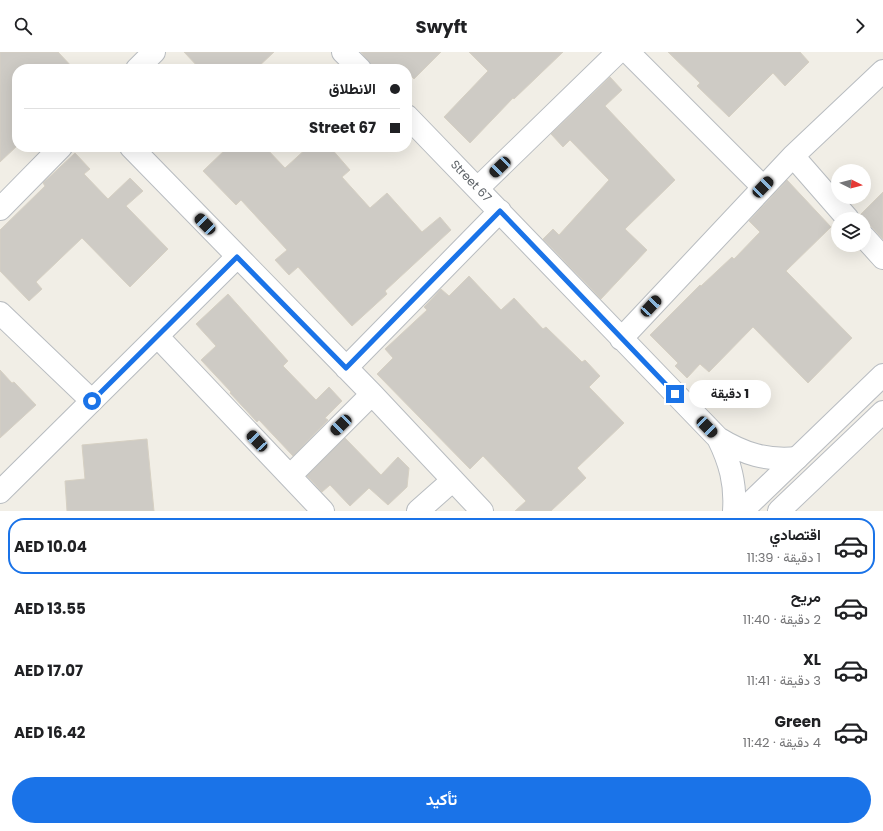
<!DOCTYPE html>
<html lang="ar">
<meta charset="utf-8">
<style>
body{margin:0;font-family:Poppins,Vazirmatn,sans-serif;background:#f6f6f6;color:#202124;direction:rtl;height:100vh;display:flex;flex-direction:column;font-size:15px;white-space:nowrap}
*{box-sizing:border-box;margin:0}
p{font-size:13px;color:#757577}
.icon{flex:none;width:22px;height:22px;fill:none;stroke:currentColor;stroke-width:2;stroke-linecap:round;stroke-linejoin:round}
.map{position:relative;height:459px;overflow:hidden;direction:ltr}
.side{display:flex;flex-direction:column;background:#fff;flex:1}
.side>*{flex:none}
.guide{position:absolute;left:12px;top:12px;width:400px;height:88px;border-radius:16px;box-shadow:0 4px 16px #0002;direction:rtl;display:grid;align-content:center;height:88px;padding:0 12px;background:#fff}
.needle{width:26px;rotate:96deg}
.controls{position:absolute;left:831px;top:112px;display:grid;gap:8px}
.controls a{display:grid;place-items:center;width:40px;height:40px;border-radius:50%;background:#fff;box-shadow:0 4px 16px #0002;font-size:20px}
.end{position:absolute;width:18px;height:18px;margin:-9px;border:5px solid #1a73e8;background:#fff;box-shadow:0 0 0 2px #fff}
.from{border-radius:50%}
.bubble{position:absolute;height:28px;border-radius:14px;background:#fff;box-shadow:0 4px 16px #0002;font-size:13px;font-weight:700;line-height:28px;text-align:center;direction:rtl}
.car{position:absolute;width:12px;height:24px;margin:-12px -6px;border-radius:5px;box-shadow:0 0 3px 1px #0007;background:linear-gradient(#222 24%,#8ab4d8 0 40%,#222 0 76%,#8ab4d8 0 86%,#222 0)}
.guide b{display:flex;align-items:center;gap:14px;height:38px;font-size:15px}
.guide b+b{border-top:1px solid #e0e0e0}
.guide i{width:10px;height:10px;background:#202124}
ul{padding:7px 0 0;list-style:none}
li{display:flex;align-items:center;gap:12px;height:56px;margin:0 8px 6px;padding:0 4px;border:2px solid transparent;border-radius:16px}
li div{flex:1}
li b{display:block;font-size:15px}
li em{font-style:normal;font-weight:700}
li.current{border-color:#1a73e8}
li>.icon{width:36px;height:36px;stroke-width:1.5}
.cta{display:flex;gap:8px;margin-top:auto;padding:8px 12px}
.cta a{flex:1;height:46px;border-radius:24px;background:#1a73e8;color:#fff;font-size:16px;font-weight:700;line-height:46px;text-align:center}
header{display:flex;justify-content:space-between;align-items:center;height:52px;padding:0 12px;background:#fff;font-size:18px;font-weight:700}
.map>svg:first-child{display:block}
.building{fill:#cecbc5;stroke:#d6d0c3}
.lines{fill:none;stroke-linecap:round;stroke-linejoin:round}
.street-casing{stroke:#b8bcc0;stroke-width:24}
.secondary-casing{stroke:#b9bdc2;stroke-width:24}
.street{stroke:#fff;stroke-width:22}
.secondary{stroke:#fff;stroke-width:22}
.route{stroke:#1a73e8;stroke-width:5}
.labels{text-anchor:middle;stroke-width:3;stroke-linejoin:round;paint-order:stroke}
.street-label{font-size:12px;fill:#5d6267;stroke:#fff}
</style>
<header><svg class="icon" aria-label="forward" viewBox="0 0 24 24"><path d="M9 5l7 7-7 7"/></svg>Swyft<svg class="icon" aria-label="search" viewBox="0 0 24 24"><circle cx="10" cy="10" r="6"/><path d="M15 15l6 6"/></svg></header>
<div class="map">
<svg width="883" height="459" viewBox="0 0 883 459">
<rect width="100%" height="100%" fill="#f1eee6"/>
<path class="building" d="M0,0H58L74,17H17V94L0,110Z
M184,0H274L256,17H200Z
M361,0H441L414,27L407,20V17H374Z
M469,0H563L514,47L513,46L470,91L444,65L488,19Z
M668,0H800L809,10L785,34L773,21L729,65L697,34L700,31Z
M610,25L622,38L605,54L675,128L625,177L647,198L601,247L543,187L553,177L559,183L609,128L570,88L563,95L551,82Z
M228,95H265L285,116L308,95H330L350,118L342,125L370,156L387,141L422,180L440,165L451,178L385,239L387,242L352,274L298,215L289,223L275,208L287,198L241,148L236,153L203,119Z
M75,101L90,117L84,122L108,147L130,126L143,139L126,154L168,197L130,235L82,186L36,230L42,237L29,249L0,219V178L45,134L43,131Z
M787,128L831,175L786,219L852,286L808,331L753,275L709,320L700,312L687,326L675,314L678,311L650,283L700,233L701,234L732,205L734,207L760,180L749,169Z
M883,140V187L860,163Z
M469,224L501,258L514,246L543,277L546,275L582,310L585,308L600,324L589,335L624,371L577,416L586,426L551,459H515L526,449L483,404L470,417L377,322L393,306L385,297L427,258L424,255L441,237L449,244Z
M228,242L288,309L283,314L316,348L329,335L342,349L325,366L328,368L293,404L259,368L257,370L230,341L231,340L201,308L216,294L196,272Z
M0,318L12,331L14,330L36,353L0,386Z
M345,386L381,423L398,405L409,416L407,435L388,453L369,436L350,454L330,433L322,440L307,424Z
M147,387L154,459H67L65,429L85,427L82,393Z"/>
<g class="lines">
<defs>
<path id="street" d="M343,0L360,17
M628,0L763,135
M137,17L154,0
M407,64L718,386C744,402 767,409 797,406
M131,95L372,342L482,459
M793,104L848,167
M478,136L618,0
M0,157L61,95
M864,185L883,206
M0,261L92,349
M158,285L323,459
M621,287L793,104L883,19
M346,316L500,159
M718,386C730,410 736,432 734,459
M290,424L372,342
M0,440L237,205
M418,459L453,428"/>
<path id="secondary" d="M742,459L883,323
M779,459L883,360"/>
</defs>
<use href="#street" class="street-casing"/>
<use href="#secondary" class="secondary-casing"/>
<use href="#street" class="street"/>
<use href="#secondary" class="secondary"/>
</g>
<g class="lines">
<path class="route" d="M92,349L237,205L346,316L500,159L675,342"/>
</g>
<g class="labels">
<g class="street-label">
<text transform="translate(471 129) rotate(46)" y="4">Street 67</text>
</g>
</g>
</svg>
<div class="controls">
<a><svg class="needle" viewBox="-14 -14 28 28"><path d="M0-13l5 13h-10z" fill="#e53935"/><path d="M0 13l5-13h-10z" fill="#757577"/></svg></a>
<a><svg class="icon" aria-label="layers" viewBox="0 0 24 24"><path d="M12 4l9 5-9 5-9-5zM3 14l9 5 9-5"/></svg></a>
</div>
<i class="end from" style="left:92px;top:349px"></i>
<i class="end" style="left:675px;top:342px"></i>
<div class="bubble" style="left:689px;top:328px;width:82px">1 دقيقة</div>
<i class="car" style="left:500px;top:115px;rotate:226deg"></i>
<i class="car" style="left:763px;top:135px;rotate:44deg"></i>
<i class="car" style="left:205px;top:172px;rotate:316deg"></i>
<i class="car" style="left:651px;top:254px;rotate:43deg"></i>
<i class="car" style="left:341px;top:373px;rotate:226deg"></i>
<i class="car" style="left:707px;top:375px;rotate:136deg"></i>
<i class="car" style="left:257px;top:389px;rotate:317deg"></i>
<div class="guide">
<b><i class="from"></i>الانطلاق</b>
<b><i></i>Street 67</b>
</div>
</div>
<section class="side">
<ul>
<li class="current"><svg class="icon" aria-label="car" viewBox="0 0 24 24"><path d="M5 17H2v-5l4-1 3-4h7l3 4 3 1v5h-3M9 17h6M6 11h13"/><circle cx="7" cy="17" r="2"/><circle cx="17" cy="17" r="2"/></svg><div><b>اقتصادي</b><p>1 دقيقة · 11:39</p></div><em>AED 10.04</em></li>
<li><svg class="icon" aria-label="car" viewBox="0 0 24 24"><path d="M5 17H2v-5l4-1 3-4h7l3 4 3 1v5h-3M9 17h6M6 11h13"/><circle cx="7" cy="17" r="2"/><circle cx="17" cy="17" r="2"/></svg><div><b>مريح</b><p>2 دقيقة · 11:40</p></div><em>AED 13.55</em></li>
<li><svg class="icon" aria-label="car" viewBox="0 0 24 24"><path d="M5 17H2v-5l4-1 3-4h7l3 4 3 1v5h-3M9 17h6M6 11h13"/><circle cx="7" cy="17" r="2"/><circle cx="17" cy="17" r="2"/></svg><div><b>XL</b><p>3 دقيقة · 11:41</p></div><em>AED 17.07</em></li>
<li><svg class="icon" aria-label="car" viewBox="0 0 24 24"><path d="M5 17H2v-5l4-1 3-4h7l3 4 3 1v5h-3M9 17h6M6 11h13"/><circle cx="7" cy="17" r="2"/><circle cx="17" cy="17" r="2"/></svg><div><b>Green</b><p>4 دقيقة · 11:42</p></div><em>AED 16.42</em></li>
</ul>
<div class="cta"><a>تأكيد</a></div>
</section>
